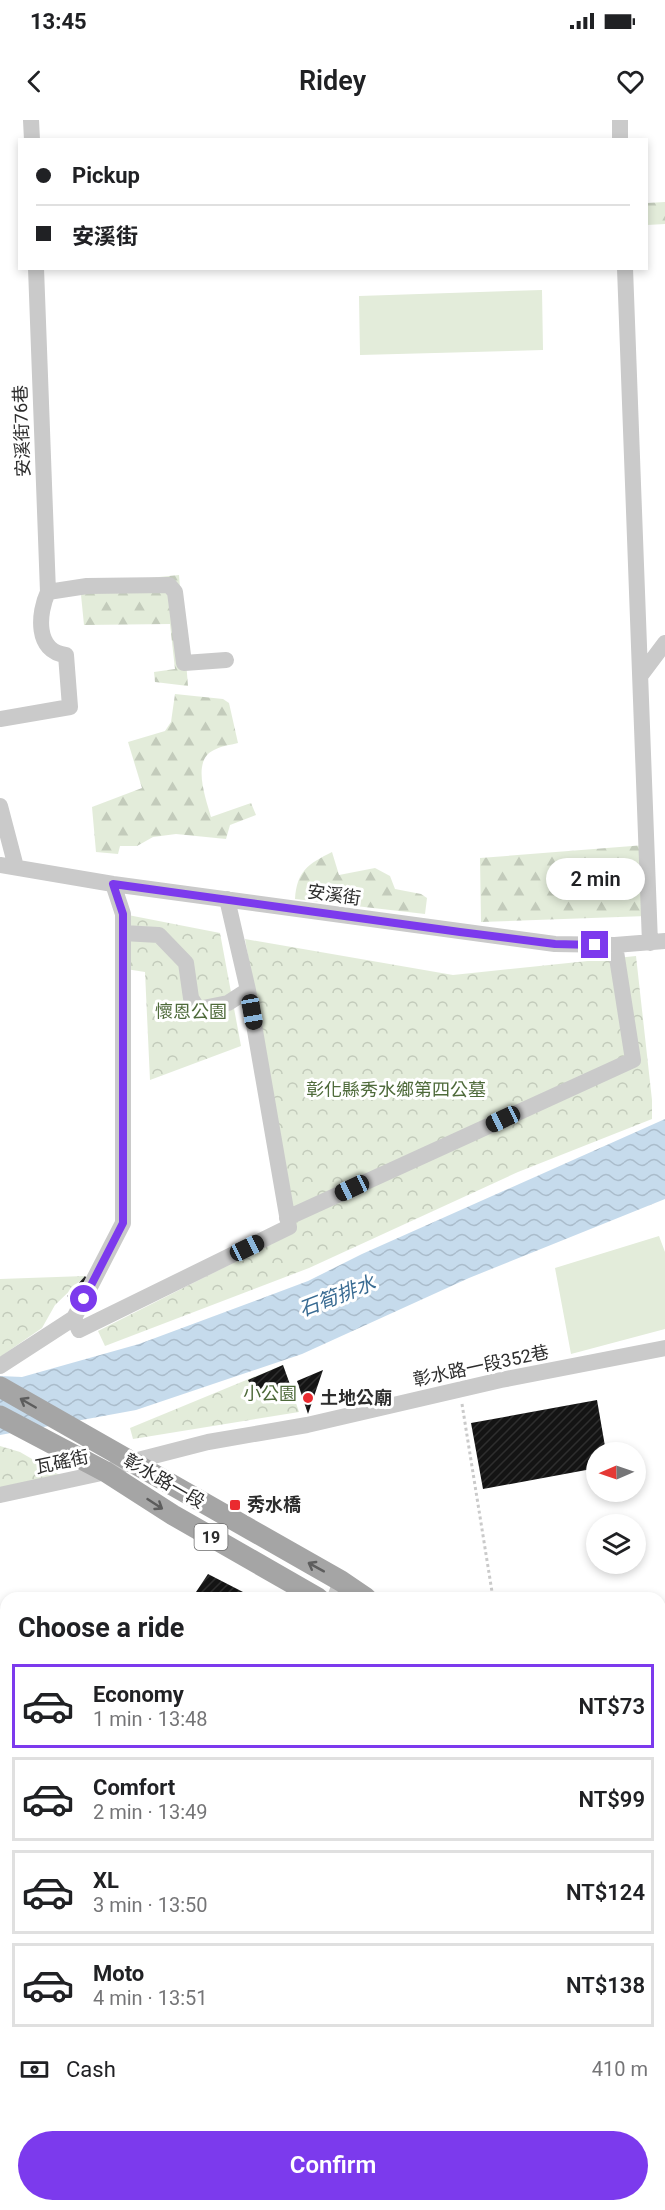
<!DOCTYPE html>
<meta charset="utf-8">
<style>
body{margin:0;font-family:Roboto,"Noto Sans TC",sans-serif;background:#f2f2f2;color:#202124;height:100vh;display:flex;flex-direction:column;font-size:22px;white-space:nowrap}
*{box-sizing:border-box;margin:0}
p{font-size:20px;color:#757577}
.icon{flex:none;width:33px;height:33px;fill:none;stroke:currentColor;stroke-width:2;stroke-linecap:round;stroke-linejoin:round}
.map{position:relative;flex:1;overflow:hidden}
.side{position:absolute;left:0px;top:1472px;width:666px;height:620px;display:flex;flex-direction:column;background:#fff;border-radius:18px 18px 0 0;box-shadow:0 3px 9px #0003}
.side>*{flex:none}
.banner{position:absolute;left:18px;top:18px;width:630px;height:132px;border-radius:0px;box-shadow:0 3px 9px #0003;display:grid;align-content:center;height:132px;padding:0 18px;background:#fff}
.needle{width:39px;rotate:268deg}
.fabs{position:absolute;left:586px;top:1322px;display:grid;gap:12px}
.fabs a{display:grid;place-items:center;width:60px;height:60px;border-radius:50%;background:#fff;box-shadow:0 3px 9px #0003;font-size:30px}
.end{position:absolute;width:27px;height:27px;margin:-14px;border:8px solid #7c3aed;background:#fff;box-shadow:0 0 0 3px #fff}
.from{border-radius:50%}
.bubble{position:absolute;height:42px;border-radius:21px;background:#fff;box-shadow:0 3px 9px #0003;font-size:20px;font-weight:600;line-height:42px;text-align:center}
.car{position:absolute;width:18px;height:36px;margin:-18px -9px;border-radius:8px;box-shadow:0 0 4px 2px #0007;background:linear-gradient(#222 24%,#8ab4d8 0 40%,#222 0 76%,#8ab4d8 0 86%,#222 0)}
.banner b{display:flex;align-items:center;gap:21px;height:57px;font-size:22px}
.banner b+b{border-top:2px solid #e0e0e0}
.banner i{width:15px;height:15px;background:#202124}
ul{padding:0;list-style:none}
li{display:flex;align-items:center;gap:18px;height:84px;margin:0 12px 9px;padding:0 6px;border:3px solid #e0e0e0;border-radius:0px}
li div{flex:1}
li b{display:block;font-size:22px}
li em{font-style:normal;font-weight:600}
li.current{border-color:#7c3aed}
li>.icon{width:54px;height:54px;stroke-width:1.5}
h2{padding:0 18px;font-size:27px;line-height:72px}
.pay{display:flex;align-items:center;gap:15px;height:66px;padding:0 18px;font-size:22px}
.pay p{margin-inline-start:auto}
.cta{display:flex;gap:12px;margin-top:auto;padding:12px 18px}
.cta a{flex:1;height:69px;border-radius:36px;background:#7c3aed;color:#fff;font-size:24px;font-weight:600;line-height:69px;text-align:center}
.status{display:flex;justify-content:space-between;align-items:center;height:42px;padding:0 30px;background:#fff;direction:ltr}
.status svg{height:16px;fill:currentColor}
header{display:flex;justify-content:space-between;align-items:center;height:78px;padding:0 18px;background:#fff;font-size:27px;font-weight:600}
.map>svg:first-child{display:block}
.grass{fill:#e3ecda}
.forest{fill:url(#forest-firs)}
.park{fill:url(#park-crowns)}
.water{fill:url(#water-waves)}
.building{fill:url(#building-hatch)}
.lines{fill:none;stroke-linecap:round;stroke-linejoin:round}
.path{stroke:#cacaca;stroke-width:3;stroke-dasharray:3 3;stroke-linecap:butt}
.minor{stroke:#cacaca;stroke-width:16}
.major{stroke:#a5a5a5;stroke-width:21}
.oneway{stroke:#5d5d5d}
.route{stroke:#7c3aed;stroke-width:8}
.poi-dot{fill:#ea2a2f;stroke:#fff;stroke-width:2}
.labels{text-anchor:middle;stroke-width:6;stroke-linejoin:round;paint-order:stroke}
.shield{fill:#fff;stroke:#6c6c6c;stroke-width:1.5}
.shield-label{font-size:16px;font-weight:bold;fill:#2d2d2d}
.street-label{font-size:18px;fill:#2d2d2d;stroke:#fff}
.park-label{font-size:18px;fill:#4e6a3a;stroke:#fff}
.poi-label{font-size:18px;font-weight:bold;fill:#2d2d2d;stroke:#fff;text-anchor:start}
.water-label{font-size:20px;font-style:italic;fill:#396b92;stroke:#fff}
</style>
<div class="status"><b>13:45</b><svg viewBox="0 0 49 12"><path d="M0 12V9h3v3zM5 12V6h3v6zM10 12V3h3v9zM15 12V0h3v12zM26 1h20v11H26zM47 4h2v5h-2z"/></svg></div>
<header><svg class="icon" aria-label="back" viewBox="0 0 24 24"><path d="M15 5l-7 7 7 7"/></svg>Ridey<svg class="icon" aria-label="heart" viewBox="0 0 24 24"><path d="M12 20l-8-8c-3-5 5-10 8-4 3-6 11-1 8 4z"/></svg></header>
<div class="map">
<svg width="665" height="2090" viewBox="0 0 665 2090">
<defs>
<pattern id="forest-firs" width="22" height="20" patternUnits="userSpaceOnUse" patternTransform="scale(1.5)"><rect width="22" height="20" fill="#e3ecda"/><path d="M5 1l3.5 6h-7zM16 11l3.5 6h-7z" fill="#c3cbbb"/></pattern>
<pattern id="park-crowns" width="20" height="18" patternUnits="userSpaceOnUse" patternTransform="scale(1.5)"><rect width="20" height="18" fill="#e3ecda"/><path d="M2 6a3 3 0 1 1 6 0M12 15a3 3 0 1 1 6 0" fill="none" stroke="#c3cbbb"/></pattern>
<pattern id="water-waves" width="16" height="10" patternUnits="userSpaceOnUse" patternTransform="scale(1.5)"><rect width="16" height="10" fill="#c6dbec"/><path d="M0 5q4-4 8 0t8 0" fill="none" stroke="#aabccb"/></pattern>
<pattern id="building-hatch" width="6" height="6" patternUnits="userSpaceOnUse" patternTransform="scale(1.5)"><rect width="6" height="6" fill="#141414"/><path d="M-1 1l2-2M0 6l6-6M5 7l2-2" fill="none" stroke="#2e2e2e"/></pattern>
</defs>
<rect width="100%" height="100%" fill="#fff"/>
<path class="grass" d="M542,170L543,230L360,235L359,176Z
M659,1116L665,1132V1209L571,1234L555,1148Z
M403,2085H633L634,2090H403Z"/>
<path class="forest" d="M665,82V104L647,105V83Z
M179,455L188,566L155,562L154,552L175,549L170,504L84,505L80,465Z
M175,574L223,579L229,583L238,623C230,625 221,626 214,630C191,640 206,679 211,697L251,683L256,695L230,705L226,719L176,714L153,717L137,726H120L118,734L96,732L92,687L142,668L128,622L165,611L171,602Z
M645,725L647,796L481,802L480,738Z
M332,732L339,755L375,748L390,756L395,769L421,774L427,778L425,794L295,779C297,751 308,744 332,732Z
M6,1870V1986L0,1987V1871Z"/>
<path class="park" d="M128,795L220,813L241,926L150,960L145,852L126,849Z
M245,819L453,855L636,836L652,980V999L518,1052L309,1148L105,1226L98,1211L296,1111Z
M85,1156L55,1185L42,1208L0,1237V1159Z
M283,1245L299,1292L133,1319L130,1308Z
M0,1326L20,1332L75,1364L0,1374Z"/>
<path class="water" d="M665,999V1079L469,1158L302,1234L136,1290L0,1315V1256L22,1257L139,1224L308,1161L362,1134Z"/>
<path class="building" d="M85,1156L89,1161L74,1187L67,1176Z
M283,1245L292,1270L257,1278L248,1260Z
M323,1250L308,1294L297,1261Z
M597,1280L606,1332H597V1348L483,1369L471,1303Z
M208,1454L243,1472L252,1478H192Z
M6,2000V2019H0V2001Z
M325,2085H363V2090H325Z"/>
<g class="lines">
<path class="path" d="M462,1284L493,1478"/>
<path class="minor" d="M31,0L32,20
M620,0V20
M625,148L650,823
M48,472L87,466L169,465L175,472L184,543L226,540
M641,555L665,523
M0,599L70,587L66,535C35,532 38,493 48,472L36,148
M0,686L16,747
M0,745L113,764L555,824L615,825L665,821
M123,813L159,815L186,843L191,878L198,889L228,883L248,870
M287,1098L633,940L615,825
M74,1198L79,1210L289,1107L248,870L227,779
M0,1246L74,1198L123,1103V794L113,764
M0,1375L106,1352L130,1342L208,1322L307,1305L501,1260L665,1228
M335,1478L341,1461
M389,2085L390,2090"/>
<path class="major" d="M0,1267L341,1461L366,1478
M0,1296L106,1352L173,1395L318,1478
M660,1654L665,1657
M660,1685L665,1688"/>
</g>
<defs><path id="oneway-shaft" d="M-6 0H5M1.5-3L5.5 0L1.5 3" fill="none" stroke-width="1.6" stroke-linecap="round" stroke-linejoin="round" transform="scale(1.5)"/></defs>
<g class="oneway">
<use href="#oneway-shaft" transform="translate(28 1283) rotate(-150)"/>
<use href="#oneway-shaft" transform="translate(155 1384) rotate(33)"/>
<use href="#oneway-shaft" transform="translate(316 1447) rotate(-151)"/>
</g>
<g class="lines">
<path class="route" d="M84,1179L123,1103V794L113,764L460,812L555,824L595,825"/>
</g>
<g class="poi-dot">
<circle cx="308" cy="1278" r="6"/>
<rect x="229" y="1379" width="12" height="12" rx="3"/>
</g>
<g class="labels">
<rect class="shield" x="194.5" y="1404" width="33" height="26" rx="4.5"/>
<g class="shield-label">
<text x="211" y="1423">19</text>
</g>
<g class="street-label">
<text transform="translate(22 311) rotate(-92)" y="6">安溪街76巷</text>
<text transform="translate(334 775) rotate(8)" y="6">安溪街</text>
<text transform="translate(481 1246) rotate(-12)" y="6">彰水路一段352巷</text>
<text transform="translate(62 1342) rotate(-12)" y="6">瓦磘街</text>
<text transform="translate(164 1361) rotate(30)" y="6">彰水路一段</text>
</g>
<g class="park-label">
<text x="191" y="898">懷恩公園</text>
<text x="396" y="976">彰化縣秀水鄉第四公墓</text>
<text x="270" y="1280">小公園</text>
</g>
<g class="poi-label">
<text x="320" y="1284">土地公廟</text>
<text x="247" y="1391">秀水橋</text>
</g>
<g class="water-label">
<text transform="translate(337 1176) rotate(-21)" y="7">石筍排水</text>
</g>
</g>
</svg>
<div class="fabs">
<a><svg class="needle" viewBox="-14 -14 28 28"><path d="M0-13l5 13h-10z" fill="#e53935"/><path d="M0 13l5-13h-10z" fill="#757577"/></svg></a>
<a><svg class="icon" aria-label="layers" viewBox="0 0 24 24"><path d="M12 4l9 5-9 5-9-5zM3 14l9 5 9-5"/></svg></a>
</div>
<i class="end from" style="left:84px;top:1179px"></i>
<i class="end" style="left:595px;top:825px"></i>
<div class="bubble" style="left:546px;top:738px;width:99px">2 min</div>
<i class="car" style="left:252px;top:892px;rotate:170deg"></i>
<i class="car" style="left:503px;top:999px;rotate:245deg"></i>
<i class="car" style="left:352px;top:1068px;rotate:245deg"></i>
<i class="car" style="left:247px;top:1128px;rotate:64deg"></i>
<div class="banner">
<b><i class="from"></i>Pickup</b>
<b><i></i>安溪街</b>
</div>
<section class="side">
<h2>Choose a ride</h2>
<ul>
<li class="current"><svg class="icon" aria-label="car" viewBox="0 0 24 24"><path d="M5 17H2v-5l4-1 3-4h7l3 4 3 1v5h-3M9 17h6M6 11h13"/><circle cx="7" cy="17" r="2"/><circle cx="17" cy="17" r="2"/></svg><div><b>Economy</b><p>1 min · 13:48</p></div><em>NT$73</em></li>
<li><svg class="icon" aria-label="car" viewBox="0 0 24 24"><path d="M5 17H2v-5l4-1 3-4h7l3 4 3 1v5h-3M9 17h6M6 11h13"/><circle cx="7" cy="17" r="2"/><circle cx="17" cy="17" r="2"/></svg><div><b>Comfort</b><p>2 min · 13:49</p></div><em>NT$99</em></li>
<li><svg class="icon" aria-label="car" viewBox="0 0 24 24"><path d="M5 17H2v-5l4-1 3-4h7l3 4 3 1v5h-3M9 17h6M6 11h13"/><circle cx="7" cy="17" r="2"/><circle cx="17" cy="17" r="2"/></svg><div><b>XL</b><p>3 min · 13:50</p></div><em>NT$124</em></li>
<li><svg class="icon" aria-label="car" viewBox="0 0 24 24"><path d="M5 17H2v-5l4-1 3-4h7l3 4 3 1v5h-3M9 17h6M6 11h13"/><circle cx="7" cy="17" r="2"/><circle cx="17" cy="17" r="2"/></svg><div><b>Moto</b><p>4 min · 13:51</p></div><em>NT$138</em></li>
</ul>
<div class="pay"><svg class="icon" aria-label="cash" viewBox="0 0 24 24"><path d="M3 7h18v10H3z"/><circle cx="12" cy="12" r="2"/></svg>Cash<p>410 m</p></div>
<div class="cta"><a>Confirm</a></div>
</section>
</div>
